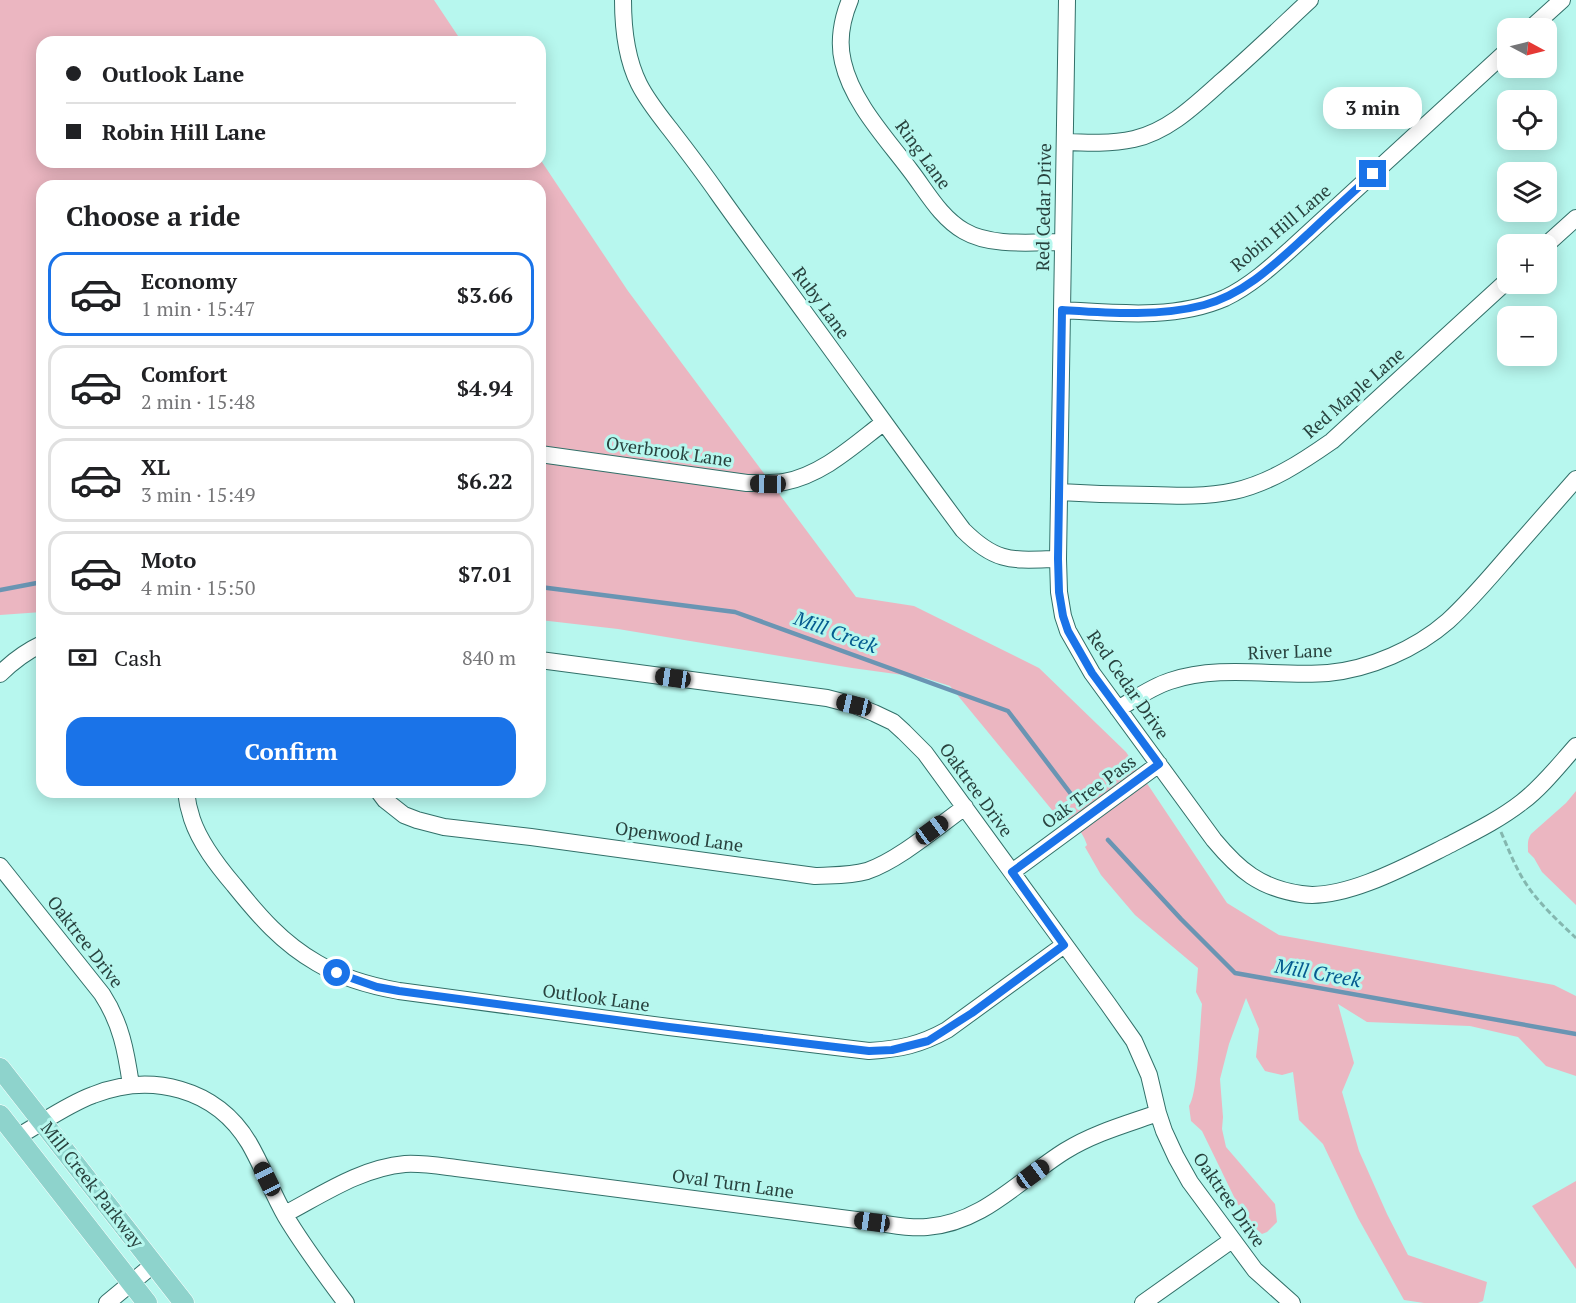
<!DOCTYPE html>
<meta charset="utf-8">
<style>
body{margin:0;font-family:"PT Serif",serif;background:#f6f6f6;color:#202124;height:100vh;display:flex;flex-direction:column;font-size:22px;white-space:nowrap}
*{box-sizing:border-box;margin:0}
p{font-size:20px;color:#757577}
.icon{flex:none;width:33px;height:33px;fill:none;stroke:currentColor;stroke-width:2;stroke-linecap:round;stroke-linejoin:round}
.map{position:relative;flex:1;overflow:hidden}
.details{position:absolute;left:36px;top:180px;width:510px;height:618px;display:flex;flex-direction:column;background:#fff;border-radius:18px;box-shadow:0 3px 15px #0003}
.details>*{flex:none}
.top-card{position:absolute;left:36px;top:36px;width:510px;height:132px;border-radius:18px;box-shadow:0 3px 15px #0003;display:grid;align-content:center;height:132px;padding:0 30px;background:#fff}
.needle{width:39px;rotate:97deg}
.fabs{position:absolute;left:1497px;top:18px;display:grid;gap:12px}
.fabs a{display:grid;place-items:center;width:60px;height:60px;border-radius:12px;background:#fff;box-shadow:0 3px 15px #0003;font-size:30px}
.end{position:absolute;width:27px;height:27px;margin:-14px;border:8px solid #1a73e8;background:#fff;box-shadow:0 0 0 3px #fff}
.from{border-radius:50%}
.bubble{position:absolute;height:42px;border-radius:18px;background:#fff;box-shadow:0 3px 15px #0003;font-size:20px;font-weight:800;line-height:42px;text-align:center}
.car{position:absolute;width:18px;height:36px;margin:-18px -9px;border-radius:8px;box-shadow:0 0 4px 2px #0007;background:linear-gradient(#222 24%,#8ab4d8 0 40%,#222 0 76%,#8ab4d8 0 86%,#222 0)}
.top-card b{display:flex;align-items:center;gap:21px;height:57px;font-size:22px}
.top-card b+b{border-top:2px solid #e0e0e0}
.top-card i{width:15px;height:15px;background:#202124}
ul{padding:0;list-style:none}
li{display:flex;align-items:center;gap:18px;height:84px;margin:0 12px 9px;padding:0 18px;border:3px solid #e0e0e0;border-radius:18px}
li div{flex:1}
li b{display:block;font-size:22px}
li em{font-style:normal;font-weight:800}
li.selected{border-color:#1a73e8}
li>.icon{width:54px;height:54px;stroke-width:1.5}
h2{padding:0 30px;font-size:27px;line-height:72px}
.pay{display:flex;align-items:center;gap:15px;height:66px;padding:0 30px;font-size:22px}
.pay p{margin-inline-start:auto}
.primary-button{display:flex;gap:12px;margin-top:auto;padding:12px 30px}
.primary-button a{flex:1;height:69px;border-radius:18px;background:#1a73e8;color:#fff;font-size:24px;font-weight:800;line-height:69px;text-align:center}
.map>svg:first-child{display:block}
.green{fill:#ebb6c1}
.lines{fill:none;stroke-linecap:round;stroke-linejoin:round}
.stream{stroke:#6a95b3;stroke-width:4.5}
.minor-casing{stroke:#327069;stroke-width:18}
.major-casing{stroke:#fff;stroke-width:21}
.path{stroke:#84b7af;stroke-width:3;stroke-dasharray:6 3;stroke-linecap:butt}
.minor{stroke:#fff;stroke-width:16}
.major{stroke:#8ed3cc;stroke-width:20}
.route{stroke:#1a73e8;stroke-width:8}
.labels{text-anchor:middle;stroke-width:6;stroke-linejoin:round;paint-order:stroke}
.street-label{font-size:18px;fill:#28423e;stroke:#b7f7ee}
.water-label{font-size:20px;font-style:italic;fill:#045b90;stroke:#b7f7ee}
</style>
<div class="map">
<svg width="1576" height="1303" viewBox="0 0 1576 1303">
<rect width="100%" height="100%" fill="#b7f7ee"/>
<path class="green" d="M0,0H434L462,42H42V162H540V159L628,291L856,597L914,606L1039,668L1126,752L1227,903L1279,935L1554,985L1576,996V1076L1546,1066L1518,1037L1470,1026L1367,1022L1338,1004L1354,1063L1342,1092L1359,1151L1387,1214L1408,1255L1487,1282L1483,1301L1478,1303H1424L1404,1300L1358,1218L1323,1144L1299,1120L1293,1072L1282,1075L1265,1071L1256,1057L1259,1029L1246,998L1229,1044L1220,1079L1223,1117L1222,1129L1226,1147L1275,1204L1277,1222L1267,1232L1262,1234L1254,1227L1237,1203L1202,1131L1191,1121L1189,1106C1198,1094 1200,1023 1202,1004L1196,992L1198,968L1135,915L1101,875L1085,847L1087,845C1081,826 1068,818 1052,810L950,686L925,678L852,668L618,629L540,620V186H42V612L0,615Z
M1576,791V905L1542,872L1534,858L1528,852C1528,845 1527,840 1531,834L1566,803Z
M1576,1181V1269L1532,1206Z"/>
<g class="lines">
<path class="stream" d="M540,587L735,612L1008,711L1074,798
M0,590L42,582
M1108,840L1181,919L1235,973L1576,1034"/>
<defs>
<path id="minor" d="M623,0C623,29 626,58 639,84C647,100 659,115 670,129C687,151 703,172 719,195C748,236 778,276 807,316C859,387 910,459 963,530C997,564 1013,560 1058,559
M850,0C842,19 838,42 843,62C852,102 886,138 910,170C927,192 940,217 964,231C991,247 1033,242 1063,242
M1067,0L1058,559L1059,592L1063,616L1068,631L1092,673L1214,840C1239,870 1260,888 1301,894C1343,901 1409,865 1447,846C1472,833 1499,820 1522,802C1542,787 1559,765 1576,746
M1531,28L1562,0
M1065,142C1087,143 1111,144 1134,139C1169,131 1195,105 1222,81C1252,55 1281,27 1310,0
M1546,245L1576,218
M1062,310C1115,313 1175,320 1225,298C1250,286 1271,267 1291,249L1508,50
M540,454L747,483C759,483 772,484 784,482C822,475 853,446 883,423
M1059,492C1090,494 1121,495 1151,495C1178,496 1207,497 1234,491C1270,483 1302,462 1332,441L1508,280
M540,660L827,698L854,705L874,713L893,722L904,732L925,753L1108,1004L1134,1041L1149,1075L1158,1113L1164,1131L1176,1157L1190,1182L1255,1270L1292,1303
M0,674C13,661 25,652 42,644
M1118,709C1135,699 1151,687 1170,681C1221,664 1276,677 1328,673C1370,669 1416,649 1448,621C1470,601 1490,577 1510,554C1532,529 1554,504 1576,479
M186,792C187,801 189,810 192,819C200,843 217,865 234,885C259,916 282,943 317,963C342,978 371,986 399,991L669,1027L869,1051C900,1049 920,1045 947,1030L1064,945
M379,792L385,800L404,815L417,820L444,827L531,837L815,876C833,875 850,876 867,871C899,860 937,827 965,807
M0,866L102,994C121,1023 126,1051 131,1085
M1012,872L1159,764
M17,1137C42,1123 66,1105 93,1095C151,1072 216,1088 249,1143C263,1167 272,1193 286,1217C304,1247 325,1275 346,1303
M285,1214C323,1194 361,1168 405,1164C422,1163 440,1166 456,1168L872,1222C890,1224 909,1229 927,1227C983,1223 1020,1179 1065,1151C1094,1133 1127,1124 1158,1113
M107,1303L154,1264
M1143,1303L1232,1240"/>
<path id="major" d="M0,1068L184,1303
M0,1115L147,1303"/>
</defs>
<use href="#minor" class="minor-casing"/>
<use href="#major" class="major-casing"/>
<path class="path" d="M1501,832C1508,848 1514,864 1523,879C1537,902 1557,920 1576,938"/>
<use href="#minor" class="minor"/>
<use href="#major" class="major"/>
</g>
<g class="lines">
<path class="route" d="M337,973L377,987L399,991L669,1027L869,1051L892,1050L928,1041L972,1013L1064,945L1012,872L1159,764L1092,673L1068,631L1063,616L1059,592L1058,559L1062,310C1109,313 1158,317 1204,305C1246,294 1278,261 1309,233C1330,213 1352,193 1373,174"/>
</g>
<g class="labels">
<g class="street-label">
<text transform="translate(923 155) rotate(54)" y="6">Ring Lane</text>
<text transform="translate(1044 207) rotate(-89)" y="6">Red Cedar Drive</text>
<text transform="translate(1281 228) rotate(-40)" y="6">Robin Hill Lane</text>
<text transform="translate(821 303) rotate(54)" y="6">Ruby Lane</text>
<text transform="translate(1354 393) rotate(-41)" y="6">Red Maple Lane</text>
<text transform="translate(669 452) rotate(8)" y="6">Overbrook Lane</text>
<text transform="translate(1290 652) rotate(-2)" y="6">River Lane</text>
<text transform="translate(1128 685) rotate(55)" y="6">Red Cedar Drive</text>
<text transform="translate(976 790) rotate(54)" y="6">Oaktree Drive</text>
<text transform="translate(1089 792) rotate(-36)" y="6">Oak Tree Pass</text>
<text transform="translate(679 837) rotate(8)" y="6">Openwood Lane</text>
<text transform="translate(85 942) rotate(52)" y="6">Oaktree Drive</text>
<text transform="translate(596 998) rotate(8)" y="6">Outlook Lane</text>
<text transform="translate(733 1184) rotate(8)" y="6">Oval Turn Lane</text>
<text transform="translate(92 1185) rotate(52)" y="6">Mill Creek Parkway</text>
<text transform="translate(1229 1200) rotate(55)" y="6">Oaktree Drive</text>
</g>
<g class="water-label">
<text transform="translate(836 632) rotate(20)" y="7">Mill Creek</text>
<text transform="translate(1318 973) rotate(10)" y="7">Mill Creek</text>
</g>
</g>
</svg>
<div class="fabs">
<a><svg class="needle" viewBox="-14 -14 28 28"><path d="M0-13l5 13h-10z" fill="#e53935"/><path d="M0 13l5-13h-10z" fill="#757577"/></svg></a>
<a><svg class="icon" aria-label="locate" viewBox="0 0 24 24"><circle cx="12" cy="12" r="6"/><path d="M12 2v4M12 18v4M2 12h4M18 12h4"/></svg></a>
<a><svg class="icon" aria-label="layers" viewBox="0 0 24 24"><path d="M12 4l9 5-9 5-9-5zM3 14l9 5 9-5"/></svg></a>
<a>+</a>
<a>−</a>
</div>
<i class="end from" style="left:337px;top:973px"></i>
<i class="end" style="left:1373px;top:174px"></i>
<div class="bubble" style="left:1323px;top:87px;width:99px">3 min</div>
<i class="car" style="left:768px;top:484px;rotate:271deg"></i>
<i class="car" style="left:673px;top:678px;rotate:278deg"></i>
<i class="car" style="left:854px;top:705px;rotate:283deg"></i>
<i class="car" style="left:932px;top:830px;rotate:54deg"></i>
<i class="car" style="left:1033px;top:1174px;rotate:54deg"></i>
<i class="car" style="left:267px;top:1179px;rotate:333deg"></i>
<i class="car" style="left:872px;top:1222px;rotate:278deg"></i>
<div class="top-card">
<b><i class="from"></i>Outlook Lane</b>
<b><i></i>Robin Hill Lane</b>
</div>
<section class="details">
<h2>Choose a ride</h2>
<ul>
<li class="selected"><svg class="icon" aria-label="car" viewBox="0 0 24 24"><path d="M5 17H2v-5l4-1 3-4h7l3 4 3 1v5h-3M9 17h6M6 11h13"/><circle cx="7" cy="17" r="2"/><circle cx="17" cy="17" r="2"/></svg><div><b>Economy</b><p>1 min · 15:47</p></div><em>$3.66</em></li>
<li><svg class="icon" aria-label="car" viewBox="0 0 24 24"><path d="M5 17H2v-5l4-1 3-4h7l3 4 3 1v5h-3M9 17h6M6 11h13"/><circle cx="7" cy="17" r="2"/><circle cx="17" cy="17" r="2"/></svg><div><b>Comfort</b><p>2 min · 15:48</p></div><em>$4.94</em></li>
<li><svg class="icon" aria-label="car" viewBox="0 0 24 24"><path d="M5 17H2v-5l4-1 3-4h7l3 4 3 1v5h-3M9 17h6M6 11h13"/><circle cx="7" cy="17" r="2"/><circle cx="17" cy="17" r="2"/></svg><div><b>XL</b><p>3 min · 15:49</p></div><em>$6.22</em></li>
<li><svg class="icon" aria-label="car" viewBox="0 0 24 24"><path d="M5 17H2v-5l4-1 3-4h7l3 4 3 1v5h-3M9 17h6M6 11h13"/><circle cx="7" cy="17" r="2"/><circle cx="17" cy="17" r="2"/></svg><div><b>Moto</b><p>4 min · 15:50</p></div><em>$7.01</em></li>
</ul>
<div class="pay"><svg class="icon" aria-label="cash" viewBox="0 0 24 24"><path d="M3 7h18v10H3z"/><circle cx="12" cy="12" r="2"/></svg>Cash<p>840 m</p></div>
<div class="primary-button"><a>Confirm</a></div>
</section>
</div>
